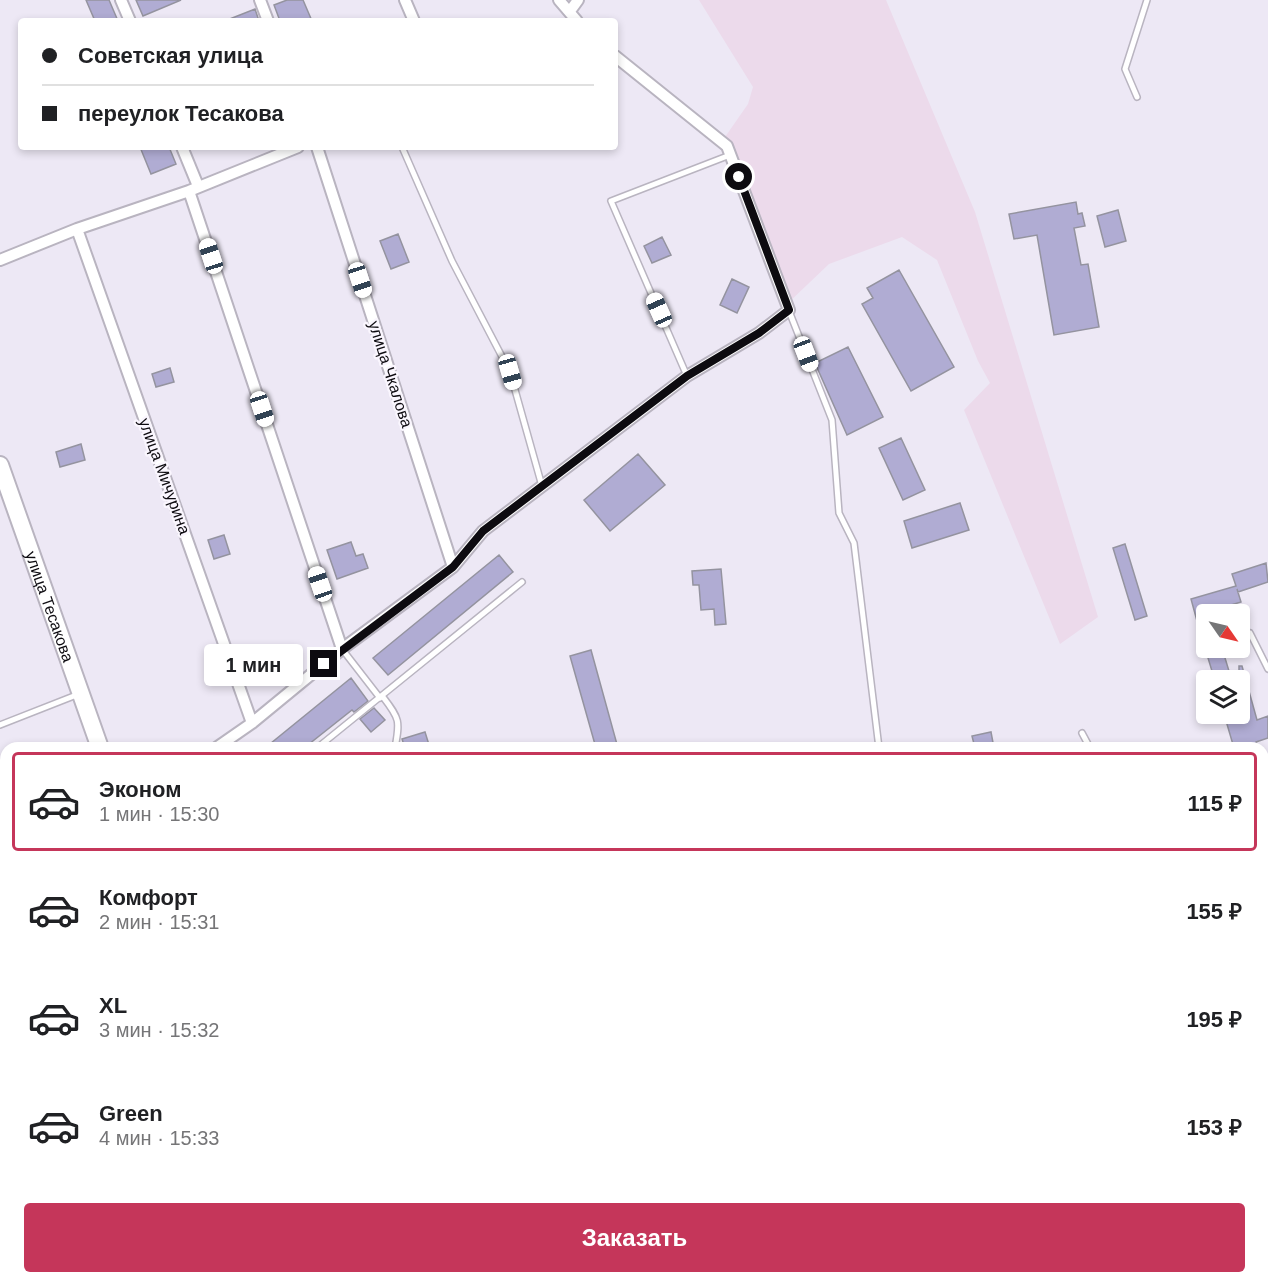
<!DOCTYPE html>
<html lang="ru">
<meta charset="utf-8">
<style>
body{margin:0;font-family:Arial,sans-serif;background:#f2f2f2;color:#202124;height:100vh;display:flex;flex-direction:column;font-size:22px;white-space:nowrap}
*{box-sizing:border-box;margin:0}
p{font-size:20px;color:#757577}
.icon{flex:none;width:33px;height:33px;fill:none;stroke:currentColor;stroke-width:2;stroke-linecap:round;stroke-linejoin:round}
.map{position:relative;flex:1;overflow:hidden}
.details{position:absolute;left:0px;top:742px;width:1269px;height:542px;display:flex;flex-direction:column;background:#fff;border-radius:18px 18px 0 0;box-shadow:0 3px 9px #0003}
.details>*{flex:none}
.guide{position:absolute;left:18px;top:18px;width:600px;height:132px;border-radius:6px;box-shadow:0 3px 9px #0003;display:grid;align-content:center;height:132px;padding:0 24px;background:#fff}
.needle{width:39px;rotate:124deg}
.controls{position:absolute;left:1196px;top:604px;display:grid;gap:12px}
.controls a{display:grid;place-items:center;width:54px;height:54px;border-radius:6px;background:#fff;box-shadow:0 3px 9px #0003;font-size:30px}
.end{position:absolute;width:27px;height:27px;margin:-14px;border:8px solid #0d0b10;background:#fff;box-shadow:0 0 0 3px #fff}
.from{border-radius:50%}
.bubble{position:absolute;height:42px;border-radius:6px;background:#fff;box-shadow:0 3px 9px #0003;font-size:20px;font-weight:700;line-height:42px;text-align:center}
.car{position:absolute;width:18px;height:36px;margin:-18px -9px;border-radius:8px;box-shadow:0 0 4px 2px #0007;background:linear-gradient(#fff 24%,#345 0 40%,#fff 0 76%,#345 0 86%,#fff 0)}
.guide b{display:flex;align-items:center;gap:21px;height:57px;font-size:22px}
.guide b+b{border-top:2px solid #e0e0e0}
.guide i{width:15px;height:15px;background:#202124}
ul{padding:10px 0 0;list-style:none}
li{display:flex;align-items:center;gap:18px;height:99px;margin:0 12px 9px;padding:0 12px;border:3px solid transparent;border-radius:6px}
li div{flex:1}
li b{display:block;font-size:22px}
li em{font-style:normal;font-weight:700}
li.selected{border-color:#c5365a}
li>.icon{width:54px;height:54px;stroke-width:1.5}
.primary-button{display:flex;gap:12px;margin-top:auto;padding:12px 24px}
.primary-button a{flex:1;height:69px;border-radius:6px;background:#c5365a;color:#fff;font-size:24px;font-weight:700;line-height:69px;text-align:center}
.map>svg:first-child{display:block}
.industrial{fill:#ecdaeb}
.building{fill:#b0acd3;stroke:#94939f;stroke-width:1.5}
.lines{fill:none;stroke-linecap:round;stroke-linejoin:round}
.lane-casing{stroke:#b9b4c0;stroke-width:8}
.street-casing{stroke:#b9b4c0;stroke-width:14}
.secondary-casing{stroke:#b9b4c0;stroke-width:20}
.lane{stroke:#fff;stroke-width:5}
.street{stroke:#fff;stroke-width:10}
.secondary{stroke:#fff;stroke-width:16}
.route{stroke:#0d0b10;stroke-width:8}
.labels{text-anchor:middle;stroke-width:4.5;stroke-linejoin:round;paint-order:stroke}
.street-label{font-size:16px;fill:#0d0b10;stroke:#faf6fe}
</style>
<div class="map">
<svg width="1268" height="1283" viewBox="0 0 1268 1283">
<rect width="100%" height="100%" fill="#ede8f5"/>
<path class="industrial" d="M699,0H886L975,212L1098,617L1060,644L964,410L990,383L978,361L937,260L902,237L829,264L787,304L725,137L748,104L753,87Z"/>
<path class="building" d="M86,0H109L118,21H95Z
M136,0H181L143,16Z
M287,0H303L312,21H280L274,5Z
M255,9L259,21H227V20Z
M140,147H169L176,164L151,174Z
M1076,202L1078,214L1082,213L1085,226L1074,228L1081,265L1088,264L1099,327L1054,335L1037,235L1014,239L1009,214Z
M1118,210L1126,241L1105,247L1097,216Z
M398,234L409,262L391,269L380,241Z
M662,237L671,255L652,263L644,246Z
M899,270L954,367L911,391L862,304L873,298L867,288Z
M732,279L749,287L737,313L720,305Z
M848,347L883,417L847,435L815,363Z
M170,368L174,382L156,387L152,374Z
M901,438L925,490L903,500L879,448Z
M81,444L85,460L60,467L56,452Z
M638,454L665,485L610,531L584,500Z
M960,503L969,530L912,548L904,521Z
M224,535L230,554L214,559L208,540Z
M351,542L356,556L363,554L368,568L337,579L327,550Z
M1125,544L1147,616L1135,620L1113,548Z
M499,555L513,572L388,675L373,658Z
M1266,563L1268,582L1238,592L1237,589L1241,602L1211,611L1212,615H1206V642L1203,643L1191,599L1236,586L1232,574Z
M721,569L726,624L715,625L714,609L701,610L699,585H693L692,571Z
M1205,648H1222L1232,681H1215Z
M591,650L618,748H596L570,656Z
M1239,666H1242L1257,720L1268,716V738L1256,742L1258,748H1234L1224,714H1239Z
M351,678L368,701L354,712L352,710L304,748H265Z
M374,708L385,720L371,732L360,719Z
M425,732L430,748H405L402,739Z
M991,732L994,748H975L972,736Z"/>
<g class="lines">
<defs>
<path id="lane" d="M1137,97L1125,69L1147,0
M402,147L452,261L510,372L542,486
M789,311L832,420L839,513L854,543L879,748
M687,376L611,201L730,155
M1250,633L1268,669
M342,649L380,698
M383,697C400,719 400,721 395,748
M0,725L79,694
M1082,733L1090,748
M317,748L522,582
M0,1047L6,1045
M0,1224L6,1241
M19,1278L21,1283
M1152,1278L1154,1283
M813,1283L817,1281"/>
<path id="street" d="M121,0L130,21
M260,0L268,21
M405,0L414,21
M559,0L577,21
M570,11L578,0
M182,147L198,186
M317,147L453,567
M189,191L342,649
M77,229L252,723
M0,260L77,229L189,191L298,147
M216,748L252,723L342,649L453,567L483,531L687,376L759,333L789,310L727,146L615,56"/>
<g id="secondary">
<path id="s1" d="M0,465L100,748"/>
<path d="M285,1278L287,1283"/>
</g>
</defs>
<use href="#lane" class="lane-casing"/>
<use href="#street" class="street-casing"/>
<use href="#secondary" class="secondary-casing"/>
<use href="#lane" class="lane"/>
<use href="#street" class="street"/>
<use href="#secondary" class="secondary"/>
</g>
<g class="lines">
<path class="route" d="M324,664L453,567L483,531L687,376L759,333L789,310L739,177"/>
</g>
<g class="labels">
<g class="street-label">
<text transform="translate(391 374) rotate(72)" y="6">улица Чкалова</text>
<text transform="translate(165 476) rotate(70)" y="6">улица Мичурина</text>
<text dy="6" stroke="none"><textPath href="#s1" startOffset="150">улица Тесакова</textPath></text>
</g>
</g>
</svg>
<div class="controls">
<a><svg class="needle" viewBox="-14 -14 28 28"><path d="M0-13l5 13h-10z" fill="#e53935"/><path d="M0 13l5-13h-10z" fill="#757577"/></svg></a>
<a><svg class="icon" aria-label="layers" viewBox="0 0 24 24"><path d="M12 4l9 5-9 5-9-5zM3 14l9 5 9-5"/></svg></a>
</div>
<i class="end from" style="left:739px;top:177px"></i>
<i class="end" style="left:324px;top:664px"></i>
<div class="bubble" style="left:204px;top:644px;width:99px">1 мин</div>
<i class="car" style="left:211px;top:256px;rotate:342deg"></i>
<i class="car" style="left:360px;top:280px;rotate:162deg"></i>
<i class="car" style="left:659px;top:310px;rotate:336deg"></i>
<i class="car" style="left:806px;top:354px;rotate:159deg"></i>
<i class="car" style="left:510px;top:372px;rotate:164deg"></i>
<i class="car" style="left:262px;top:409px;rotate:162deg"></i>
<i class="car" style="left:320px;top:584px;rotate:341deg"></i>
<div class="guide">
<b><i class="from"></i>Советская улица</b>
<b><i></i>переулок Тесакова</b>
</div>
<section class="details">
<ul>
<li class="selected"><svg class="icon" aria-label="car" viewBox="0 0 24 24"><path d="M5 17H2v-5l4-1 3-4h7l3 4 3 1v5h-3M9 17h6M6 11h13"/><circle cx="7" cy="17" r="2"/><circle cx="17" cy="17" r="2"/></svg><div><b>Эконом</b><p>1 мин · 15:30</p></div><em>115 ₽</em></li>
<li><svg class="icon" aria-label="car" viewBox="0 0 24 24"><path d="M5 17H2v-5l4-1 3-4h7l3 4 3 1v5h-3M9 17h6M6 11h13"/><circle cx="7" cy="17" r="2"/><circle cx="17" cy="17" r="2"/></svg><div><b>Комфорт</b><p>2 мин · 15:31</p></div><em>155 ₽</em></li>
<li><svg class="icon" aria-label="car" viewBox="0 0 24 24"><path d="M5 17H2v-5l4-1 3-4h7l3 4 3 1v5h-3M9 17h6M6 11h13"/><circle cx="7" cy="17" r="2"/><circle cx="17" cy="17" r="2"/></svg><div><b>XL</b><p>3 мин · 15:32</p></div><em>195 ₽</em></li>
<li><svg class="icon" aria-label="car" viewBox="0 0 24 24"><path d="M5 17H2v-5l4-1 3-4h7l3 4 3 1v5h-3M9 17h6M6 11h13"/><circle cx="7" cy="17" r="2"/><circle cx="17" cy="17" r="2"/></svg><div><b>Green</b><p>4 мин · 15:33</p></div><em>153 ₽</em></li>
</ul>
<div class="primary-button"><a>Заказать</a></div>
</section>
</div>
